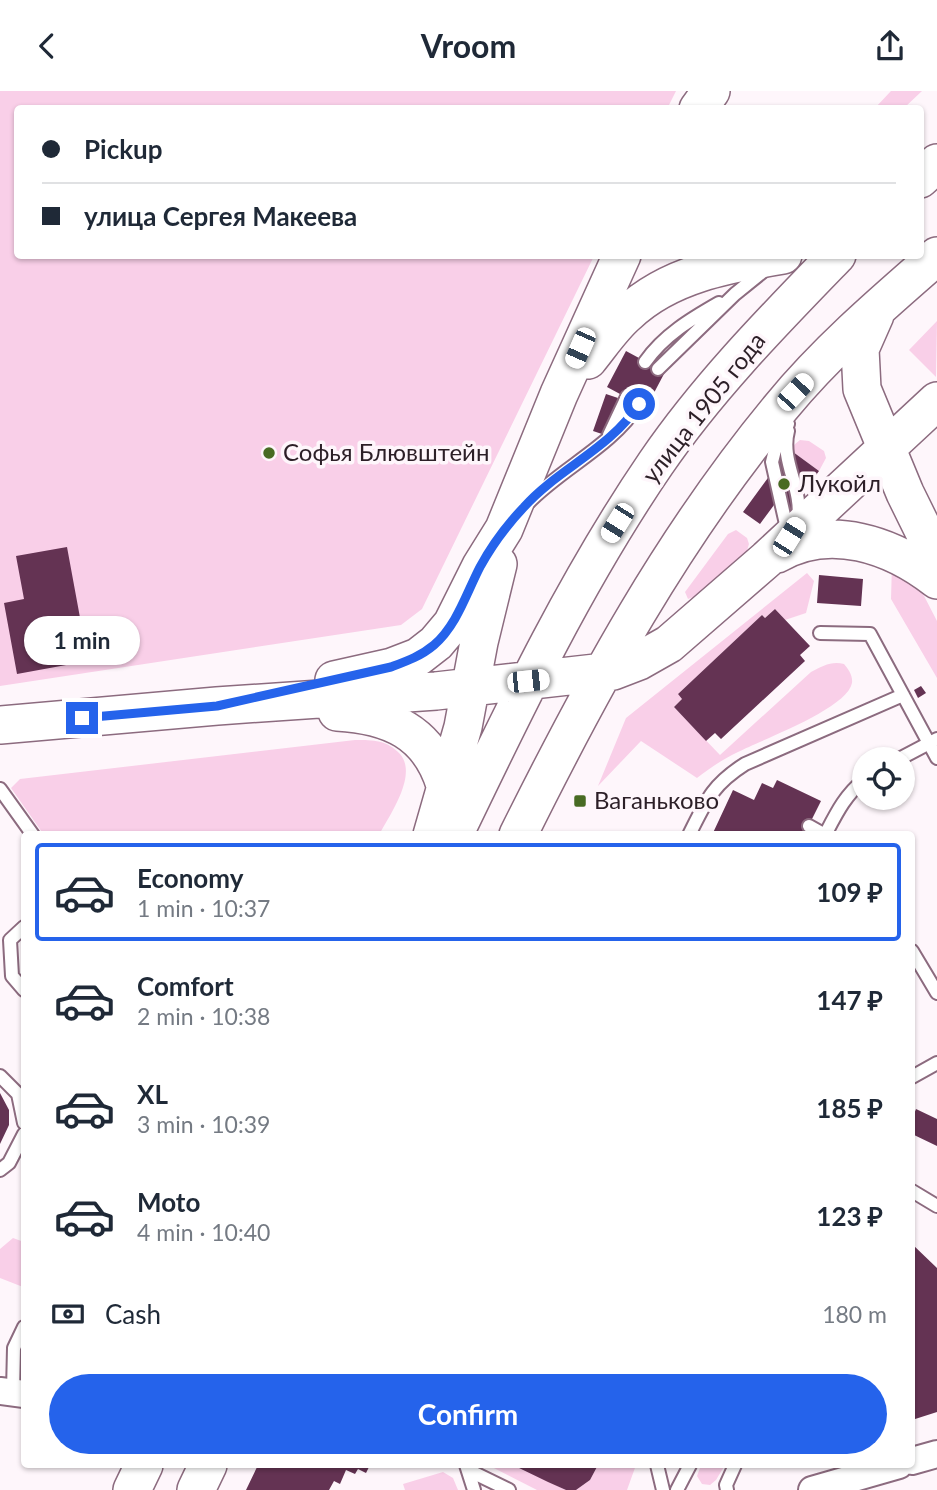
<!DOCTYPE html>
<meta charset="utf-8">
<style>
body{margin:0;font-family:Lato,sans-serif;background:#f6f6f7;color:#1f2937;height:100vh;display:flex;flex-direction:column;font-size:26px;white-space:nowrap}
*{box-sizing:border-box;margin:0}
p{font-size:23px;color:#747a83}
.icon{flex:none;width:38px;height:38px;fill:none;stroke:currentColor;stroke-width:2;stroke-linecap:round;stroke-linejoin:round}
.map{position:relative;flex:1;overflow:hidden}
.panel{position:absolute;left:21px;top:740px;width:894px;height:637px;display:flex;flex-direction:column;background:#fff;border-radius:7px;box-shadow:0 2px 5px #0004}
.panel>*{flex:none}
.hud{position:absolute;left:14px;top:14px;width:910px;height:154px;border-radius:7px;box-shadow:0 2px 5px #0004;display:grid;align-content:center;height:154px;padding:0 28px;background:#fff}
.controls{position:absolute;left:852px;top:656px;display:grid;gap:14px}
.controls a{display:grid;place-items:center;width:63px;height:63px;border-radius:50%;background:#fff;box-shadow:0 2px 5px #0004;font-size:35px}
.end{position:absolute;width:32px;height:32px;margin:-16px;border:9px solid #2563eb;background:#fff;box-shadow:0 0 0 4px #fff}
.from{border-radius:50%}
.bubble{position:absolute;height:49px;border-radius:24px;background:#fff;box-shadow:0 2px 5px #0004;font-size:23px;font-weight:700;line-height:49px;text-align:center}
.car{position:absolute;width:21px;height:42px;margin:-21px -10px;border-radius:9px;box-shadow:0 0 5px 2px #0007;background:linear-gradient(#fff 24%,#345 0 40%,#fff 0 76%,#345 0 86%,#fff 0)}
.hud b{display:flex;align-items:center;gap:24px;height:66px;font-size:26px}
.hud b+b{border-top:2px solid #e0e1e3}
.hud i{width:18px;height:18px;background:#1f2937}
ul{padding:12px 0 0;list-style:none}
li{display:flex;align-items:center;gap:21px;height:98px;margin:0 14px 10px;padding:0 14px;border:4px solid transparent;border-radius:7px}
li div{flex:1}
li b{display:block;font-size:26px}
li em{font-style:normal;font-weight:700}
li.active{border-color:#2563eb}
li>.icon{width:63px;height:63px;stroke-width:1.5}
.pay{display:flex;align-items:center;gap:18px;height:77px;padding:0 28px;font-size:26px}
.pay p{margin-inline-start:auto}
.button{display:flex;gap:14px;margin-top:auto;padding:14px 28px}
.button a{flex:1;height:80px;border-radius:42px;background:#2563eb;color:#fff;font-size:28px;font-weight:700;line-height:80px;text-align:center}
header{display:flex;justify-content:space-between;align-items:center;height:91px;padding:0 28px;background:#fff;font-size:32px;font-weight:700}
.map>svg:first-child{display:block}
.green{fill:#f9cfe8}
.building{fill:#643353}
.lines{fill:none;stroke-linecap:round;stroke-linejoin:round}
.lane-casing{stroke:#8c6b7f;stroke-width:16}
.street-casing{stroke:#8c6b7f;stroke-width:30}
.secondary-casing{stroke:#8c6b7f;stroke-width:40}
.lane{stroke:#fff;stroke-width:12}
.street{stroke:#fff;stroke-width:26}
.secondary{stroke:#fff;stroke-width:37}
.route{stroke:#2563eb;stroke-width:9}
.poi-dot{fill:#486b23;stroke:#fef6fb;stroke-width:2.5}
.labels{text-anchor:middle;stroke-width:7;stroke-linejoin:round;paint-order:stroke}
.street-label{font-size:24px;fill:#2c1f27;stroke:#fef6fb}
.poi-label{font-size:24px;fill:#2c1f27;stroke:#fef6fb;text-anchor:start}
</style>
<header><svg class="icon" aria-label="back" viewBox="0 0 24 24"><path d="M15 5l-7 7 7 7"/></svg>Vroom<svg class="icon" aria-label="share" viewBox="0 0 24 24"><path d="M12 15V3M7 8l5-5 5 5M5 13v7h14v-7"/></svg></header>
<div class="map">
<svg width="937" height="1399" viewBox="0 0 937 1399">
<rect width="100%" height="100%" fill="#fef6fb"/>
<path class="green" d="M0,0H676L667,18H18V164L594,165L422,518L401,534L0,595Z
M891,0H922L904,17H875Z
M937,230L936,286L909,259Z
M800,349L809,350L824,360L826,367L819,380L789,358Z
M736,439L747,447L749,453L746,463L698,504L688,508L685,501L728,443Z
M892,473L922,501L937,530V587L891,508Z
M807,482L814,490L806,522L785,529L775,518L765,527L762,524L678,603L682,608L674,616L720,664L811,581C823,575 831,570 844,573C848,578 853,584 852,592C847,618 761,649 738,661C723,668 710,677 697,687L641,650L598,695L626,627Z
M355,649C374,649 387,649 400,663C418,684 390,723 379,744H44L11,697L20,688Z
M13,1147L24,1151L23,1196L0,1187V1158Z
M488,1374H515L566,1399H537Z
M598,1374H636L627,1399H576L590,1389Z
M701,1374H725L716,1389L710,1394L702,1393L697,1385Z
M443,1381L453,1387L458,1399H405L403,1393Z"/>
<path class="building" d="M626,260L665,281L646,317L607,296Z
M606,303L618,307L605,344L593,340Z
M789,358L819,380L787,424L774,414L760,433L743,421Z
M67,456L88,570L17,583L4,512L24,508L16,465Z
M819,484L863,488L861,515L817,512Z
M775,518L810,555L800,564L805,570L721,648L715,642L706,650L674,616L682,608L678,603L762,524L765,527Z
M921,595L926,602L918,607L914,599Z
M777,689L821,710L804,744H712L733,699L754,709L762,692L773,697Z
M0,1002L9,1019V1034L0,1053Z
M916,1018L937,1028V1055L912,1043V1028Z
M912,1153L937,1177V1321L912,1329Z
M258,1374H364L369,1376L366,1382L358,1378L355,1383L346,1379L340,1393L334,1390L329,1399H246Z
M519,1374H598L590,1389L576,1399H566L548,1391L517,1376Z"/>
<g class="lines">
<defs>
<path id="lane" d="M645,271C664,244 691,228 719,212
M658,278L735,203L766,178
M788,340C780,370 803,398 798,428
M609,344L627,306
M528,412C563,376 611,356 639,313
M788,442L772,371L777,351L788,333
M820,542L870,543L937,667
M899,668L937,648
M0,698L33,744
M809,735L825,744
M689,744C706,710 712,694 745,673L903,604
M825,744C836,723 845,704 864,689
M24,836L10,849L12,885L24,899
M912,860L937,902
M0,985L18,1003L24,1032
M912,986L937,972
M0,1079L9,1072L24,1043
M912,1100L937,1115
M13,1300L14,1257L24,1236
M466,1374L474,1399
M657,1374L663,1399
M468,1379L509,1399
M677,1399L690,1374
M727,1399L726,1394L735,1374"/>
<path id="street" d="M0,1300L24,1303
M912,1370L937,1363
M812,1399L899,1374"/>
<path id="secondary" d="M698,18L711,0
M920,88L937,72
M875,224L860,258L862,298L905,402L937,467
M588,269C601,253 612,236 627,223C669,183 728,173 783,164
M777,463C830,432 892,454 937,489
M334,589L392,576L418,566L436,552L452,533L481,475L504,438L559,303L622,164
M337,621C390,624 429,641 445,694
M0,634L217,615L436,600L613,580L639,570L669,553L767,468L937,310
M432,744L463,636L479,551L498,473
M454,744C515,617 576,489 656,372C708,296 773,230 837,164
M518,744C593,593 673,446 781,316C827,260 883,212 937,165
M132,1399L144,1374
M196,1399L208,1374"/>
</defs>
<use href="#lane" class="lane-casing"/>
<use href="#street" class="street-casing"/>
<use href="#secondary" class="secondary-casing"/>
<use href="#lane" class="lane"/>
<use href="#street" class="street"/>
<use href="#secondary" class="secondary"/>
</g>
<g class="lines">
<path class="route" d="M82,627L217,615L391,576C407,570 421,565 434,554C457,534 466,503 480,476C492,454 507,434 524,416C559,377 610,358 639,313"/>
</g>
<g class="poi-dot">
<circle cx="269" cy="362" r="7"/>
<circle cx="784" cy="393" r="7"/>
<rect x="573" y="703" width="14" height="14" rx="3.5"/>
</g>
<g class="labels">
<g class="street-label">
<text transform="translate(704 317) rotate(-52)" y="8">улица 1905 года</text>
</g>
<g class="poi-label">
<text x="283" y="370">Софья Блювштейн</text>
<text x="798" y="401">Лукойл</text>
<text x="594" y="718">Ваганьково</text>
</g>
</g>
</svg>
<div class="controls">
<a><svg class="icon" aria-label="locate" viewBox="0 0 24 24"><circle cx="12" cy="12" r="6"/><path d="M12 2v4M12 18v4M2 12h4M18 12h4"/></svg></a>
</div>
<i class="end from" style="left:639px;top:313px"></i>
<i class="end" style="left:82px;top:627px"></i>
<div class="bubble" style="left:24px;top:525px;width:116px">1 min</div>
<i class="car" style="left:580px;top:257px;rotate:204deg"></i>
<i class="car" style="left:795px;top:301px;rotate:43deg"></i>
<i class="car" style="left:617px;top:432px;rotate:212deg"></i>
<i class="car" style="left:789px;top:446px;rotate:32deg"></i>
<i class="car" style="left:528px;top:590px;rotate:84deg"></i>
<div class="hud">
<b><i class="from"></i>Pickup</b>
<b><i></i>улица Сергея Макеева</b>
</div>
<section class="panel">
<ul>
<li class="active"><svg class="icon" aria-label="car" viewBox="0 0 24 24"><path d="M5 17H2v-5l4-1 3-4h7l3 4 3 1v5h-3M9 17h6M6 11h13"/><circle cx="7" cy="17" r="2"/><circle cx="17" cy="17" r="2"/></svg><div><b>Economy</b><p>1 min · 10:37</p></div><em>109 ₽</em></li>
<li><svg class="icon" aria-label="car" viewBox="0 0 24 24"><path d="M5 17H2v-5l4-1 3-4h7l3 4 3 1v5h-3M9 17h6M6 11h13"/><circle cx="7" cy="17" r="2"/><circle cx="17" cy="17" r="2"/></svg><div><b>Comfort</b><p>2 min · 10:38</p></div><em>147 ₽</em></li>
<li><svg class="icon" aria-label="car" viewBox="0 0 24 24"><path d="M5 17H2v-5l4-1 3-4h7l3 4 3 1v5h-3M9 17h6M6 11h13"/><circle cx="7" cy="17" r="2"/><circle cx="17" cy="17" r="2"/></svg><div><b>XL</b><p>3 min · 10:39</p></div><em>185 ₽</em></li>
<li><svg class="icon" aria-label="car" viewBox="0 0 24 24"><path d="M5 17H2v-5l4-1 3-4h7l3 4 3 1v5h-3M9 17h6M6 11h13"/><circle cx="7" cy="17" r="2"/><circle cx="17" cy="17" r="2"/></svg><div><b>Moto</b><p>4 min · 10:40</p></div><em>123 ₽</em></li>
</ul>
<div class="pay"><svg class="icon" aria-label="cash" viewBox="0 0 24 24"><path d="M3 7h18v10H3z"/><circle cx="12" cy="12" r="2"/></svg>Cash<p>180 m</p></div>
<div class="button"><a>Confirm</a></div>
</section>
</div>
